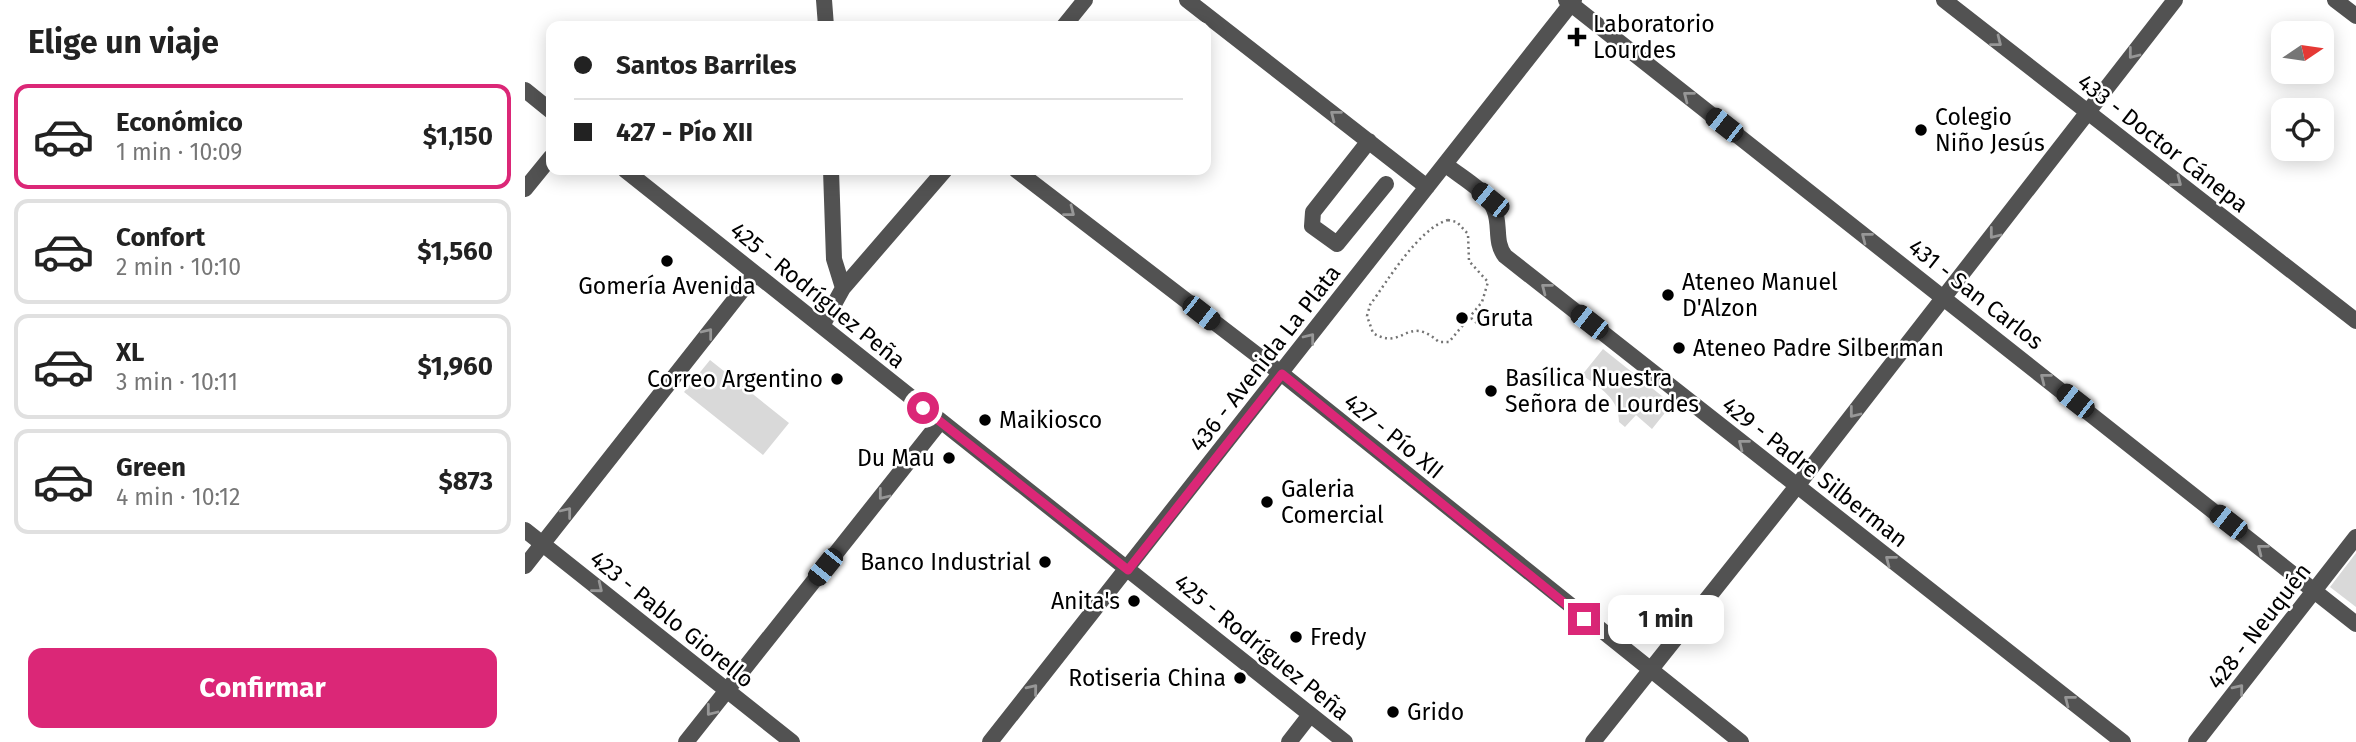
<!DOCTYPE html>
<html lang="es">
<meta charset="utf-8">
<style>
body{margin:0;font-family:"Fira Sans",sans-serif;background:#f2f2f2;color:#222;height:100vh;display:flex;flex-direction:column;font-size:26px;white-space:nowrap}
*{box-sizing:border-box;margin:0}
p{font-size:23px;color:#767676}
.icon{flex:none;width:38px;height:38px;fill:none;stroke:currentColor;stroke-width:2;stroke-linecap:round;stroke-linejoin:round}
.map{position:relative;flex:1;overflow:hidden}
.side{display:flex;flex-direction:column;background:#fff;width:525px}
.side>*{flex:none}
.banner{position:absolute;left:21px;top:21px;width:665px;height:154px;border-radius:14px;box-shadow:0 4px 18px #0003;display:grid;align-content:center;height:154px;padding:0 28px;background:#fff}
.needle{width:46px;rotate:77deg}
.tools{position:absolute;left:1746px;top:21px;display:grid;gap:14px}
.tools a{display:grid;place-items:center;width:63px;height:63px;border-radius:14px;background:#fff;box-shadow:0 4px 18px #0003;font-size:35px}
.end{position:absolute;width:32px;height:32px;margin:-16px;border:9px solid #db2777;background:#fff;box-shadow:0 0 0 4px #fff}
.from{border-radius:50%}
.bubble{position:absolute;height:49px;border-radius:14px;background:#fff;box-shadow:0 4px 18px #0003;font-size:23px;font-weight:700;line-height:49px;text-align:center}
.car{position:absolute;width:21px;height:42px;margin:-21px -10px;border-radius:9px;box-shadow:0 0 5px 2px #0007;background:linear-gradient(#222 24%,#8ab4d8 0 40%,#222 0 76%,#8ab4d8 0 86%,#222 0)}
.banner b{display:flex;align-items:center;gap:24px;height:66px;font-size:26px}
.banner b+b{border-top:2px solid #e0e0e0}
.banner i{width:18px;height:18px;background:#222}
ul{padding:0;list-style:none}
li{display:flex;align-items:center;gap:21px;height:105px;margin:0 14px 10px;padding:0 14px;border:4px solid #e0e0e0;border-radius:14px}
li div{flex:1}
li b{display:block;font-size:26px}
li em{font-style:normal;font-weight:700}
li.active{border-color:#db2777}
li>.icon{width:63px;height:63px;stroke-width:1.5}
h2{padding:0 28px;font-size:32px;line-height:84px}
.cta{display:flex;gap:14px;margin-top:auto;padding:14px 28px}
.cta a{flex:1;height:80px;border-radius:14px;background:#db2777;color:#fff;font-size:28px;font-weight:700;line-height:80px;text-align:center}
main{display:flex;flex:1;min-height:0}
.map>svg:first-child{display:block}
.green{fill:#d9d9d9}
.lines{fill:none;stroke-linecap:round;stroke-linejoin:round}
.path{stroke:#747474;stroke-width:2.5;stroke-dasharray:2 3.5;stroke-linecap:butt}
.minor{stroke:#525252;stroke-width:16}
.oneway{stroke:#979797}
.route{stroke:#db2777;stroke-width:9}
.poi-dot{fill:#000;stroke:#fff;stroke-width:2.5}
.labels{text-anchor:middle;stroke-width:5;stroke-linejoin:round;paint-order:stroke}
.poi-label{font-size:23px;fill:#000;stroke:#fff;text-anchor:start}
.street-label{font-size:23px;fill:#000;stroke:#fff}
</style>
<main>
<section class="side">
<h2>Elige un viaje</h2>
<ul>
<li class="active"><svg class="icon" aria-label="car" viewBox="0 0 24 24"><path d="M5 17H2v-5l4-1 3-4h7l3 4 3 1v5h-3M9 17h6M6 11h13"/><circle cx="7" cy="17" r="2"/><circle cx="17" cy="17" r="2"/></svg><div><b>Económico</b><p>1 min · 10:09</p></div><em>$1,150</em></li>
<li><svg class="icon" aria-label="car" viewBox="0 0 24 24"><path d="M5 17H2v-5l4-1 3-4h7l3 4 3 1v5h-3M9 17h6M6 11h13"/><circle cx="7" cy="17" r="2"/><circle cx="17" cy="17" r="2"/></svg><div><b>Confort</b><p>2 min · 10:10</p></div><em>$1,560</em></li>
<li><svg class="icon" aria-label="car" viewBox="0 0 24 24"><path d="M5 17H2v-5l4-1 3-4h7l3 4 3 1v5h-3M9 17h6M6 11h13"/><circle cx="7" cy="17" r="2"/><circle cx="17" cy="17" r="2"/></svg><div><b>XL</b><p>3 min · 10:11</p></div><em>$1,960</em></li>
<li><svg class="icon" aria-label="car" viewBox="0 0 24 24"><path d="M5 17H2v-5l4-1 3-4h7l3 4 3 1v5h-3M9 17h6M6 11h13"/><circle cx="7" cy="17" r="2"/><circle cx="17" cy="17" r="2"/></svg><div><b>Green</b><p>4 min · 10:12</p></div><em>$873</em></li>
</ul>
<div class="cta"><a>Confirmar</a></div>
</section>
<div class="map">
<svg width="1831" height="742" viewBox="0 0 1831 742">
<rect width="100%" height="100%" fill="#fff"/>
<path class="green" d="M1078,349L1147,404L1127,429L1111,415L1100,427L1094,422C1094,398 1075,388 1057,375Z
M185,360L264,423L238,455L159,392Z
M1831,553V607L1805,587Z"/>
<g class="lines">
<path class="path" d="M923,220L932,222L943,234L944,261L963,282L957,302L924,342H914C881,313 879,352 848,333L842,316L845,305C863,280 894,228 923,220Z
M946,318L952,323"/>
<path class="minor" d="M299,0L301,26
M662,0L902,187
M1041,0L1831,624
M1419,0L1831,321
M1810,0L1831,16
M539,26L560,0
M0,90L26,111
M844,141L788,212L787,226L812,244L861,184
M921,165C936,177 962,191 969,209C976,225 969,242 980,256L1598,742
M100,170L820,742
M306,170L309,259L318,288
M491,170L757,374L1216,742
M0,189L26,157
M297,326L318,288L420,170
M0,530L267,742
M0,566L230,274
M161,742L415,422
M465,742L1049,0
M764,742L785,715
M1068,742L1272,486L1650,0
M1671,742L1831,537"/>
</g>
<defs><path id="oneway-chevron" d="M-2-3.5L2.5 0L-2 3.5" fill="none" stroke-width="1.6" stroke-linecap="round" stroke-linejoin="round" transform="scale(1.75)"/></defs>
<g class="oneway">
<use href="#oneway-chevron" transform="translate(1472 42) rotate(38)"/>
<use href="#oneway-chevron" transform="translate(1608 54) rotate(128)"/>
<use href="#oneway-chevron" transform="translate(1163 96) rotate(-142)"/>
<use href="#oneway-chevron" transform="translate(810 115) rotate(-142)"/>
<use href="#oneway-chevron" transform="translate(1652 182) rotate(38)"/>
<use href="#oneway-chevron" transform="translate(545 212) rotate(38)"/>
<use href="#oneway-chevron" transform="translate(1469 234) rotate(128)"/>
<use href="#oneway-chevron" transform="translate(1341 237) rotate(-142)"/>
<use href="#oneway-chevron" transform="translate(1021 288) rotate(-142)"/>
<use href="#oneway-chevron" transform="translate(183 333) rotate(-52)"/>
<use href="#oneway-chevron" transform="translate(785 338) rotate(-52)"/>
<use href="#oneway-chevron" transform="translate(1520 378) rotate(-142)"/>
<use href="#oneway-chevron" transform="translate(1329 413) rotate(128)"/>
<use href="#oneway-chevron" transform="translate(1218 444) rotate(-142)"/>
<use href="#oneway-chevron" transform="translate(358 495) rotate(128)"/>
<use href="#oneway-chevron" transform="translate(42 512) rotate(-52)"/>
<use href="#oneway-chevron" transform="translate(1737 549) rotate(-142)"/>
<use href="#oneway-chevron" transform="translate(1365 560) rotate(-142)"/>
<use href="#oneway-chevron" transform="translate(73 588) rotate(39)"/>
<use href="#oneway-chevron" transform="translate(508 689) rotate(-51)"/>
<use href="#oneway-chevron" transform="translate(1714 689) rotate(-51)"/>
<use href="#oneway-chevron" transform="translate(1544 700) rotate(-142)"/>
<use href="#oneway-chevron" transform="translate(186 711) rotate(128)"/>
</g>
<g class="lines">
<path class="route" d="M398,408L603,570L757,374L1059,619"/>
</g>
<g class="poi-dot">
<path d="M1048.5 26.5h7v7h7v7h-7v7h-7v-7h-7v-7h7z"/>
<circle cx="1396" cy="130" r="7"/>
<circle cx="142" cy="261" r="7"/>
<circle cx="1143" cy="295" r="7"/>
<circle cx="937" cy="318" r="7"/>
<circle cx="1154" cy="348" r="7"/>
<circle cx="312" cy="379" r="7"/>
<circle cx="966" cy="391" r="7"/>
<circle cx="460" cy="420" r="7"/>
<circle cx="424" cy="458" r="7"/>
<circle cx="742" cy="502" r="7"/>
<circle cx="520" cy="562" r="7"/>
<circle cx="609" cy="601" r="7"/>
<circle cx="771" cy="637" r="7"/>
<circle cx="715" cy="678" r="7"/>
<circle cx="868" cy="712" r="7"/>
</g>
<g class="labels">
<g class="poi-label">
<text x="1068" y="32">Laboratorio<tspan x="1068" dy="26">Lourdes</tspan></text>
<text x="1410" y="125">Colegio<tspan x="1410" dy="26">Niño Jesús</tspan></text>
<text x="1157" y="290">Ateneo Manuel<tspan x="1157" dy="26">D'Alzon</tspan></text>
<text x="142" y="294" text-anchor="middle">Gomería Avenida</text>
<text x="951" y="326">Gruta</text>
<text x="1168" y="356">Ateneo Padre Silberman</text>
<text x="980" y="386">Basílica Nuestra<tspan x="980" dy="26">Señora de Lourdes</tspan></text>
<text x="298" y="387" text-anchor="end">Correo Argentino</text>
<text x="474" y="428">Maikiosco</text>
<text x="410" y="466" text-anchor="end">Du Mau</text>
<text x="756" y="497">Galeria<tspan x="756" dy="26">Comercial</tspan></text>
<text x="506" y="570" text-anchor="end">Banco Industrial</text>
<text x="595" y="609" text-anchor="end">Anita's</text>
<text x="785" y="645">Fredy</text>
<text x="701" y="686" text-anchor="end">Rotiseria China</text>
<text x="882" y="720">Grido</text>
</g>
<g class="street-label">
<text transform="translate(1638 143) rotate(38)" y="8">433 - Doctor Cánepa</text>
<text transform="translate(1451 294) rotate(38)" y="8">431 - San Carlos</text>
<text transform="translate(293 295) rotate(39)" y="8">425 - Rodríguez Peña</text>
<text transform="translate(740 358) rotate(-52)" y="8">436 - Avenida La Plata</text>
<text transform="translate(869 436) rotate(39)" y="8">427 - Pío XII</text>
<text transform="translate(1290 472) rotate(38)" y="8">429 - Padre Silberman</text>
<text transform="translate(147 619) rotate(39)" y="8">423 - Pablo Giorello</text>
<text transform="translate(1734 626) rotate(-52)" y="8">428 - Neuquén</text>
<text transform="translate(737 647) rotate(39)" y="8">425 - Rodríguez Peña</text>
</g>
</g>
</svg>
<div class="tools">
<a><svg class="needle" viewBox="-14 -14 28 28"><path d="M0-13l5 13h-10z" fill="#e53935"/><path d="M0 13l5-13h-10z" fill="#767676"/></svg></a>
<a><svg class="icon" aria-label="locate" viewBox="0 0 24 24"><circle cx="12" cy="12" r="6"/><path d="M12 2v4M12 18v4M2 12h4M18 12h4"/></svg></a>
</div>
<i class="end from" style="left:398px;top:408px"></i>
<i class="end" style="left:1059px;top:619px"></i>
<div class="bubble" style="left:1083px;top:595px;width:116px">1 min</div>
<i class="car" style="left:1199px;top:125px;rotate:308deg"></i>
<i class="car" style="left:965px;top:200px;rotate:309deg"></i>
<i class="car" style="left:676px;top:313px;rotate:128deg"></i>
<i class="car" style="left:1064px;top:322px;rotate:308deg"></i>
<i class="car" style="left:1550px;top:401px;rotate:308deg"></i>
<i class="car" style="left:1703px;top:522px;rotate:308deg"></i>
<i class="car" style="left:300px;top:567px;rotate:219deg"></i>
<div class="banner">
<b><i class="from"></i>Santos Barriles</b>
<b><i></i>427 - Pío XII</b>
</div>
</div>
</main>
